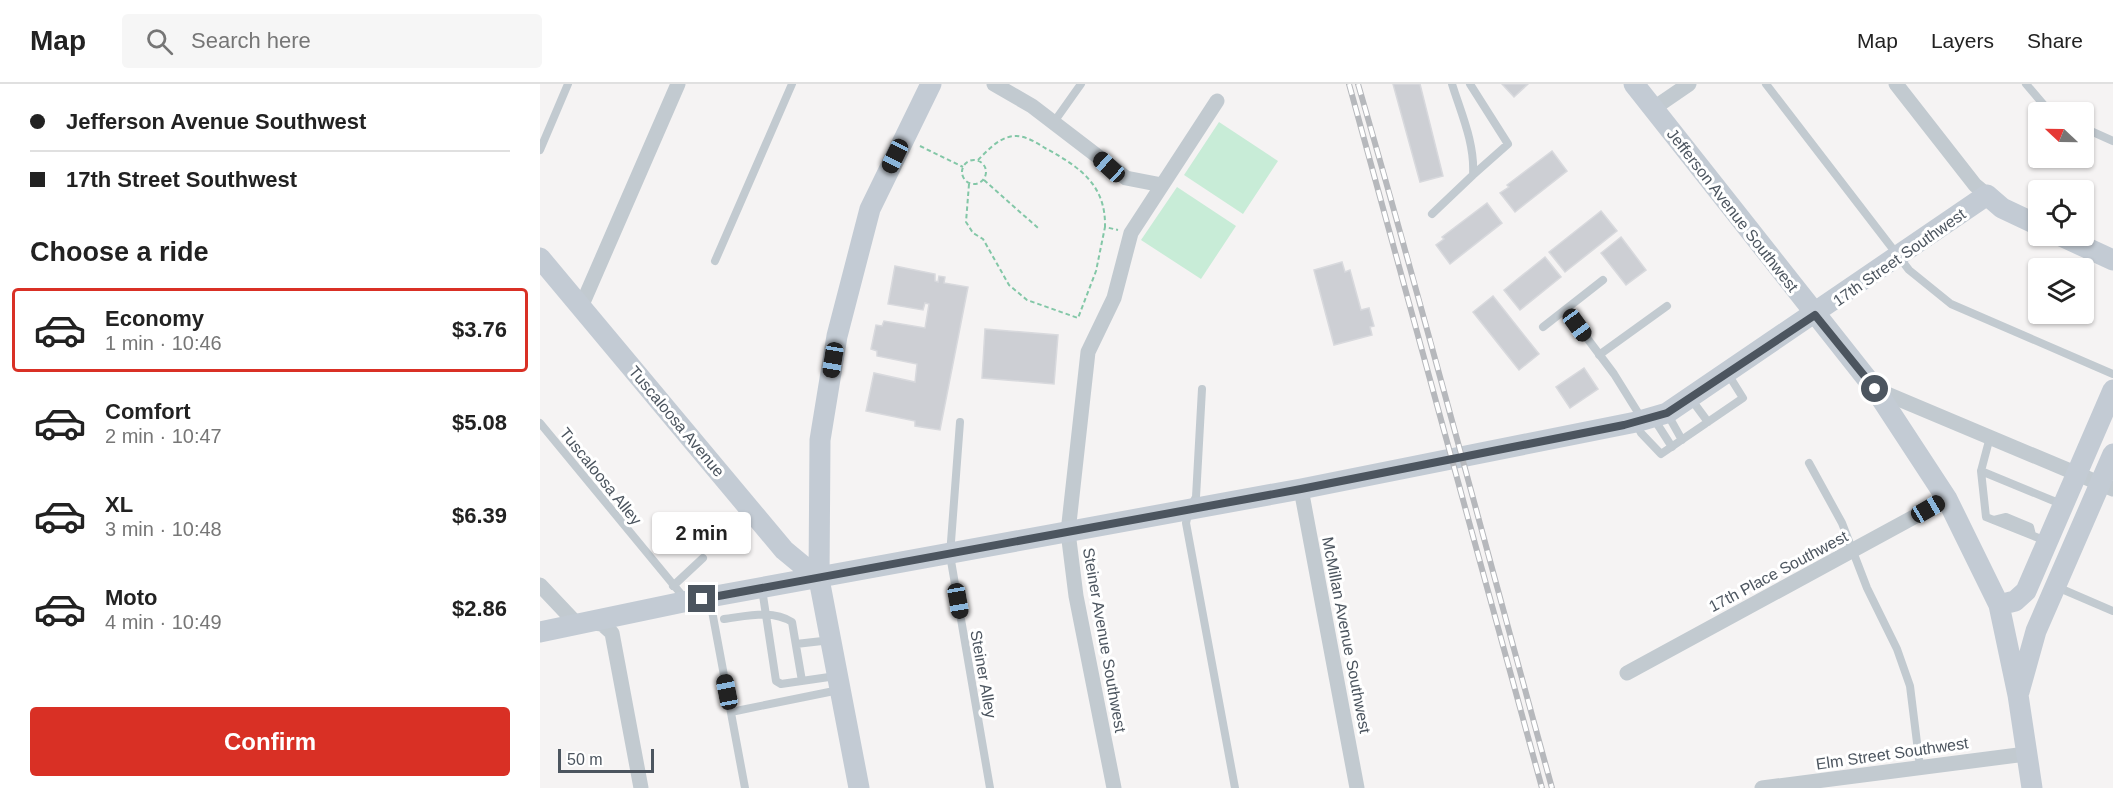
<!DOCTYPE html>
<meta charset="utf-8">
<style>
body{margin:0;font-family:Arial,sans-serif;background:#f6f6f6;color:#222;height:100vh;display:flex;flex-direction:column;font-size:22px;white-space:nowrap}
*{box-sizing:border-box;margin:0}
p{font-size:20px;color:#767676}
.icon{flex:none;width:33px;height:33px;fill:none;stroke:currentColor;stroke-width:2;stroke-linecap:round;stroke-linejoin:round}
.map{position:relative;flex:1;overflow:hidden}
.side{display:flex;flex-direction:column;background:#fff;width:540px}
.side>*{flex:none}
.hud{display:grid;align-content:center;height:132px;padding:0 30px;background:#fff}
.needle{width:39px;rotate:292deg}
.buttons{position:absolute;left:1488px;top:18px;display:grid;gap:12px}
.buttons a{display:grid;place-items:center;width:66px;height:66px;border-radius:6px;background:#fff;box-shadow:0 2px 4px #0004;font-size:30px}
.scale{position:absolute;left:18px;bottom:15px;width:96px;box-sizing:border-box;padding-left:6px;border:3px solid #4c555f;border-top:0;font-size:16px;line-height:21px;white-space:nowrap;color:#4c555f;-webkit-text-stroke:4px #fff;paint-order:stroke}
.end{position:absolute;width:27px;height:27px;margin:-14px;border:8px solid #4c555f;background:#fff;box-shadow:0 0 0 3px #fff}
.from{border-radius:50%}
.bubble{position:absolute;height:42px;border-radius:6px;background:#fff;box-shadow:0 2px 4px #0004;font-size:20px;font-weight:700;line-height:42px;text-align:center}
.car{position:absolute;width:18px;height:36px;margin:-18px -9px;border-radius:8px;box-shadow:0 0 4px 2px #0007;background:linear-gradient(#222 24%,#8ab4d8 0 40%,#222 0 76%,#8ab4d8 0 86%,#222 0)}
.hud b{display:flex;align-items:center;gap:21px;height:57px;font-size:22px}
.hud b+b{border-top:2px solid #e0e0e0}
.hud i{width:15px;height:15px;background:#222}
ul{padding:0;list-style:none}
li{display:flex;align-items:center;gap:18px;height:84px;margin:0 12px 9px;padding:0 18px;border:3px solid transparent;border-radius:6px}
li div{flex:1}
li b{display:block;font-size:22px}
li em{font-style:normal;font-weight:700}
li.selected{border-color:#d93025}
li>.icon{width:54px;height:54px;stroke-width:1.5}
h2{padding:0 30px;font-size:27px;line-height:72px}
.primary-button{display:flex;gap:12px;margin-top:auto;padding:12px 30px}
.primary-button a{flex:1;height:69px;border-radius:6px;background:#d93025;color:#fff;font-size:24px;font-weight:700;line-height:69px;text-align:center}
header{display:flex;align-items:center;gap:36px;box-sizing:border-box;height:84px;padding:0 30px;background:#fff;border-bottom:2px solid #e0e0e0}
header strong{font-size:28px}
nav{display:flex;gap:33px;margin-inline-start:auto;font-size:21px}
.search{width:420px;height:54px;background:#f6f6f6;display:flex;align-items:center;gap:15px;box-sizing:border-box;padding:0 21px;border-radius:6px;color:#767676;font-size:22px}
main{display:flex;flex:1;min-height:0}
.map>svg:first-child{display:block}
.green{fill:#c8ecd7}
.building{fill:#cdcfd4;stroke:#d8d9dd;stroke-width:1.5}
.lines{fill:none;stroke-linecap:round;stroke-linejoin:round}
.path{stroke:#83c7a7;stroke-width:2;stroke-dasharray:4.5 3;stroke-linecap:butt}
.lane{stroke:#c2cad0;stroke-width:8}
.street{stroke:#c2cad0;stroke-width:15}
.secondary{stroke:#c3cbd4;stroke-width:21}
.rail-casing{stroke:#b6b8bc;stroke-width:6}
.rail{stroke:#fff;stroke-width:4;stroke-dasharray:11;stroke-linecap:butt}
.route{stroke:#4c555f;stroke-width:8}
.labels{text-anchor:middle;stroke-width:6;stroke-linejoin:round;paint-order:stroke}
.street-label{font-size:16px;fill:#4c555f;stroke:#fff}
</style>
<header>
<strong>Map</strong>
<div class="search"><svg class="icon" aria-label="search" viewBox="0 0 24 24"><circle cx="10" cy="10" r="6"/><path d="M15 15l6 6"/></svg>Search here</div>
<nav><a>Map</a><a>Layers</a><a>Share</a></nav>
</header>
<main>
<section class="side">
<div class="hud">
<b><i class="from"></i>Jefferson Avenue Southwest</b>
<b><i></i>17th Street Southwest</b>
</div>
<h2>Choose a ride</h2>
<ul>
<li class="selected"><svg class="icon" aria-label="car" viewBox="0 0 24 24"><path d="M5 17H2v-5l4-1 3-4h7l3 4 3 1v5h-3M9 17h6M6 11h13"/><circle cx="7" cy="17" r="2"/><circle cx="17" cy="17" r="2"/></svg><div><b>Economy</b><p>1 min · 10:46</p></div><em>$3.76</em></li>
<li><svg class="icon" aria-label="car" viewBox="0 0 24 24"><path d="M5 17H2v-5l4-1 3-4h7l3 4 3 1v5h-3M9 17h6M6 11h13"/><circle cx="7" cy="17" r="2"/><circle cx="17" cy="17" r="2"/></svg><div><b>Comfort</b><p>2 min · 10:47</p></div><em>$5.08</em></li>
<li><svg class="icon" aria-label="car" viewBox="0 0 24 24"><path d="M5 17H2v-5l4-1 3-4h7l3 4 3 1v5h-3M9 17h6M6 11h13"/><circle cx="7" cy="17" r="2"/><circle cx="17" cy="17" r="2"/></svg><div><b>XL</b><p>3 min · 10:48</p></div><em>$6.39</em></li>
<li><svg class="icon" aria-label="car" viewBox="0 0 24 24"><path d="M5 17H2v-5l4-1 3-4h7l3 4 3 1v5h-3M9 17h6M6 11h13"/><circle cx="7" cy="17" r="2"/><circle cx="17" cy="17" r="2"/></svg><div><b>Moto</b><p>4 min · 10:49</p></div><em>$2.86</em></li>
</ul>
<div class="primary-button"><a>Confirm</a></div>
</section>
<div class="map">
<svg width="1573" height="704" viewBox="0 0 1573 704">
<rect width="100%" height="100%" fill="#f5f3f3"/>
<path class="green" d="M679,38L738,77L703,130L644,91Z
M637,103L696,142L661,195L601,156Z"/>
<path class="building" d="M853,0H880L903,92L880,98Z
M962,0H988L974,13Z
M1012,67L1027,87L975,128L960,109L969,103L967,101Z
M947,119L962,139L910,180L896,161L904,155L902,153Z
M1061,127L1077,147L1025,188L1009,168Z
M1081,153L1106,186L1086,201L1061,169Z
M1005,173L1021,193L980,226L964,206Z
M802,178L805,188L810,186L821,226L829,224L834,242L830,243L832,251L794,261L774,186Z
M355,182L395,190V197L398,198L399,192L405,193L404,199L428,203L400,346L375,342V337L326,327L334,289L375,298L377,280L337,272V267L331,265L336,241L342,242L344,237L385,244L389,220L385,219L383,226L348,220Z
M953,212L999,270L979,286L933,228Z
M445,245L518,251L514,300L442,294Z
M1044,284L1058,305L1030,324L1016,303Z"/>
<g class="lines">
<path class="path" d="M380,62L423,83
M422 88a12 12 0 1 1 24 0a12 12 0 1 1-24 0Z
M438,76C448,66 460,52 476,52C486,52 497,59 505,64C540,83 566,101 565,143L578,146
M444,96L498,144
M429,100L426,138L433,149L443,155L469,201L487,216L538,234L556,187L565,143"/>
<path class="lane" d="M930,0L968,60L933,91
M1226,0L1369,186L1411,220L1573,290
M1486,0L1510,28
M514,38L541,0
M1544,44L1573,57
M0,66L28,0
M892,130L933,91C935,59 921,29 912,0
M175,177L252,0
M1026,226L1074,290L1102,335
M1003,243L1063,196
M1059,271L1127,222
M662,305L656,413L649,426L646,439L695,704
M1151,315L1168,338
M1128,331L1142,356
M1114,335L1132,363
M420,338L410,471L450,704
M0,339L146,516
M1097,341L1101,349L1121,370L1203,314L1188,290
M1450,353L1441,387L1521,420
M1269,379L1302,439L1327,504L1357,565L1370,602L1380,683
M1441,387L1446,433L1506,457
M1454,436L1466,433L1490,443L1492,451
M133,502L163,474
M1517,503L1573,527
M222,505L236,597L241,600L296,592
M163,516L172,527L205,704
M184,535C207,532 232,525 252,538L262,597
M256,560L291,556
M191,628L299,606"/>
<path class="street" d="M454,0L492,22L586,94L622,101
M1356,0L1435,101L1447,111
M1114,24L1149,0
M41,223L138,0
M1335,305L1573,405
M761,405L817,704
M0,501L34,537L62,540L72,549L101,704
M1087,589L1407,415
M574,704L536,512L528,448L548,268L574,214L591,149L677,17
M1222,704L1486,670"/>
<path class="secondary" d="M1094,0L1335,305L1407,415L1459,521L1478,611L1492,704
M1521,152L1573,176
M0,174L244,466L279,495
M1459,521L1475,517L1486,507L1573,306
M0,548L148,517L761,405L1096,338L1127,329L1447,111L1462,124L1498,141
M1479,608L1496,547L1573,370
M319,704L279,495L280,356L297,252L330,125L391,0"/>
<defs>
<path id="rail" d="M809,0L1002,704
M818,0C886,234 947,469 1012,704"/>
</defs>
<use href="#rail" class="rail-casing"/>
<use href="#rail" class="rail"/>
</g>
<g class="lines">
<path class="route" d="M162,515L761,405L1084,341L1127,329L1275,231L1335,305"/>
</g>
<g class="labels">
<g class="street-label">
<text transform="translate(1193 126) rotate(52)" y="6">Jefferson Avenue Southwest</text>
<text transform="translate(1359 173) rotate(-35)" y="6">17th Street Southwest</text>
<text transform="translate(137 337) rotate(50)" y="6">Tuscaloosa Avenue</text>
<text transform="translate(61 392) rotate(51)" y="6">Tuscaloosa Alley</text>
<text transform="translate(1238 487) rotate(-28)" y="6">17th Place Southwest</text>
<text transform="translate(807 551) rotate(79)" y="6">McMillan Avenue Southwest</text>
<text transform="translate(565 556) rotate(80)" y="6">Steiner Avenue Southwest</text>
<text transform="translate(444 590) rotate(80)" y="6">Steiner Alley</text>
<text transform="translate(1352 669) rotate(-8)" y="6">Elm Street Southwest</text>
</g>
</g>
</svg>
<div class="buttons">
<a><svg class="needle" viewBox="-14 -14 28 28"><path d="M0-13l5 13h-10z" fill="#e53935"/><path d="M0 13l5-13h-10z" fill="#767676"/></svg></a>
<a><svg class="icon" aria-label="locate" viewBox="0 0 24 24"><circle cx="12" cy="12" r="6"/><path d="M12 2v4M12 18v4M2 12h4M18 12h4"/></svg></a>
<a><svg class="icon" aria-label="layers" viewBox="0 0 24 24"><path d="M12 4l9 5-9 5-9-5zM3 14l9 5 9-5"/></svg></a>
</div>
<div class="scale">50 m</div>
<i class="end from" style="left:1335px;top:305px"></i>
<i class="end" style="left:162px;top:515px"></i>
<div class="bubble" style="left:112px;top:428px;width:99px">2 min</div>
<i class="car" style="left:355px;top:72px;rotate:206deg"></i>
<i class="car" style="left:569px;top:83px;rotate:312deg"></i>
<i class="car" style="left:1037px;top:241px;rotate:144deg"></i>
<i class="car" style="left:293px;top:276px;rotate:189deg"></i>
<i class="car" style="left:1388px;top:425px;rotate:60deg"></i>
<i class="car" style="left:418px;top:517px;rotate:170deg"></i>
<i class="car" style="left:187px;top:608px;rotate:349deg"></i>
</div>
</main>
